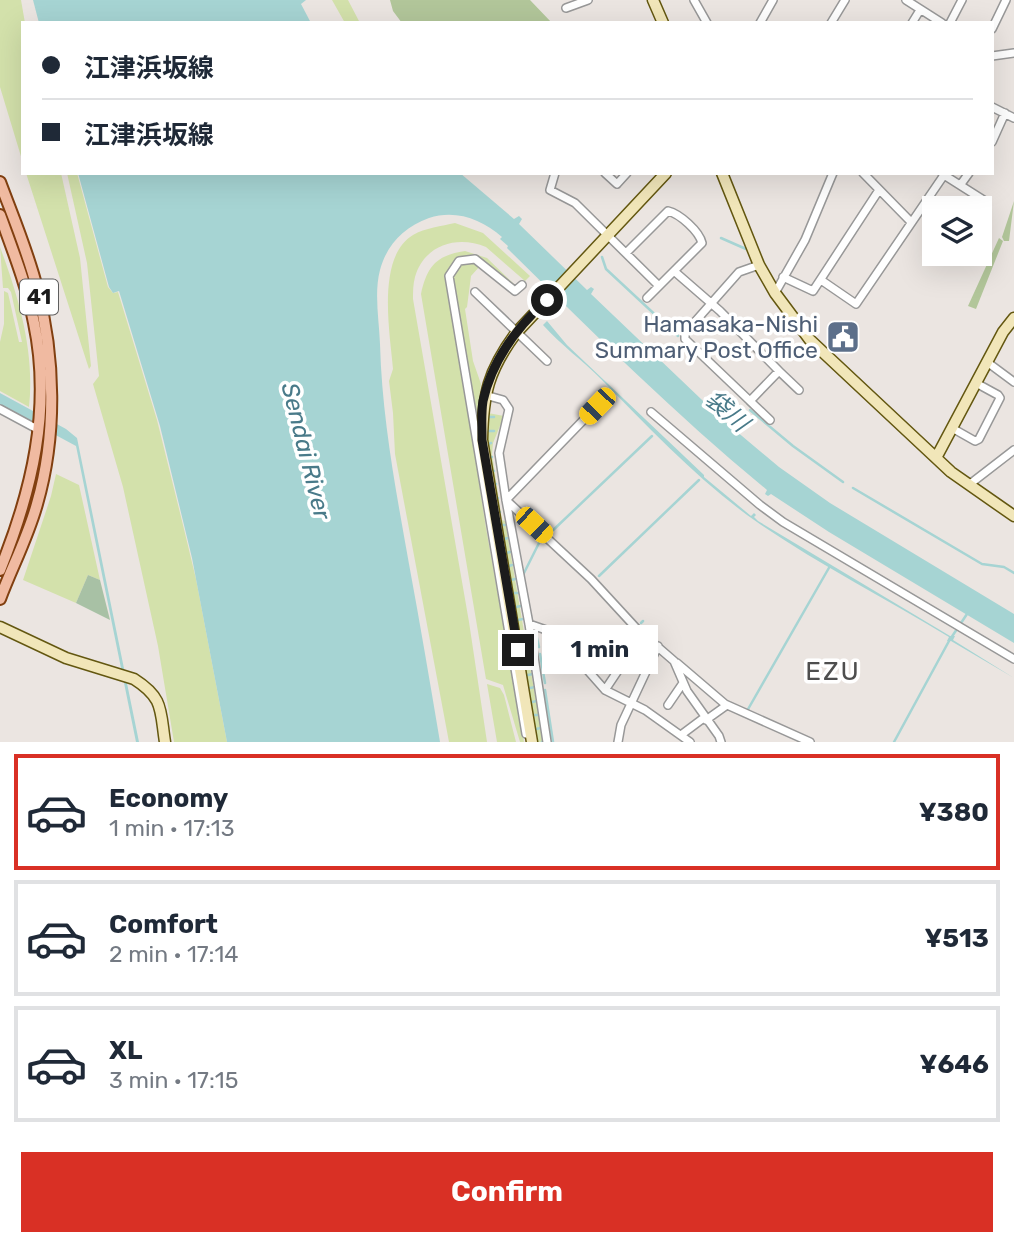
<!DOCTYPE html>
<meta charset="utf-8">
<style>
body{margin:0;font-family:Rubik,"Noto Sans JP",sans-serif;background:#f6f6f7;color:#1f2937;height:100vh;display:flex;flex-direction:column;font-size:26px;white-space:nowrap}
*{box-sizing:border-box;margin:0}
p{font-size:23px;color:#747a83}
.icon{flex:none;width:38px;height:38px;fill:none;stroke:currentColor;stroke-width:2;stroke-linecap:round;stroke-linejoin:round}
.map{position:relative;height:742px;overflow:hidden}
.details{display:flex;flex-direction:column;background:#fff;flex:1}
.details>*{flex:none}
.hud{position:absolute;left:21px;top:21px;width:973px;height:154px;border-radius:0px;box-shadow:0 7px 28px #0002;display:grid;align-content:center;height:154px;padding:0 21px;background:#fff}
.fabs{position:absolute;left:922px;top:196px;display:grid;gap:14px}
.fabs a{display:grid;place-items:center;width:70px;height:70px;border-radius:0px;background:#fff;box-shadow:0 7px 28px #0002;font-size:35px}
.end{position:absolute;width:32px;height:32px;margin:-16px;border:9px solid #1b1b1b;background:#fff;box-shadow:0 0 0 4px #fff}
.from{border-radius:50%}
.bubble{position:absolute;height:49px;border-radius:0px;background:#fff;box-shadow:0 7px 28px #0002;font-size:23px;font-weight:700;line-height:49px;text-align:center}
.car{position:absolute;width:21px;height:42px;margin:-21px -10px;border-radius:9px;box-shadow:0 0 5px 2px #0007;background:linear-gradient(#f5c518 24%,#345 0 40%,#f5c518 0 76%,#345 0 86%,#f5c518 0)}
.hud b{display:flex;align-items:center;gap:24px;height:66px;font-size:26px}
.hud b+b{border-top:2px solid #e0e1e3}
.hud i{width:18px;height:18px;background:#1f2937}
ul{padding:12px 0 0;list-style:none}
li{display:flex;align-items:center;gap:21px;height:116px;margin:0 14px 10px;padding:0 7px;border:4px solid #e0e1e3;border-radius:0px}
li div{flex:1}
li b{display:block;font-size:26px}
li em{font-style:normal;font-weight:700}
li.selected{border-color:#d93025}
li>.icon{width:63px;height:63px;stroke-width:1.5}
.primary-button{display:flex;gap:14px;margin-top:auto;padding:14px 21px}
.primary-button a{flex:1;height:80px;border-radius:0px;background:#d93025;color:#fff;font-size:28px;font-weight:700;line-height:80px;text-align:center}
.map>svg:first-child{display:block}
.grass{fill:#d3e1ab}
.forest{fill:#b2c69a}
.cemetery{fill:#a8c1a5}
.water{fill:#a6d4d3}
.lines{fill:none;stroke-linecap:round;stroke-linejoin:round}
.stream{stroke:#a6d4d3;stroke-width:2.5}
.street-casing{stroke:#989898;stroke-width:10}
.secondary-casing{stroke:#635710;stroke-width:13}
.primary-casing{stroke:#813f10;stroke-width:14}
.street{stroke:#fff;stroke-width:7}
.secondary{stroke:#f1e6b9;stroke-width:10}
.primary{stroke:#f0baa1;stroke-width:10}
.route{stroke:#1b1b1b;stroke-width:9}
.labels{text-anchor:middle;stroke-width:7;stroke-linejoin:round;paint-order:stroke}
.shield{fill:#fff;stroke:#5f5f5f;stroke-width:2}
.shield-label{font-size:21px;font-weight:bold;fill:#1b1b1b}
.service-label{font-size:23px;fill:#4e5e75;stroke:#fff;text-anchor:end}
.water-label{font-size:24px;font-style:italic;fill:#497a89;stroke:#fff}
.quarter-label{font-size:26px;letter-spacing:2px;fill:#4e4e4e;stroke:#fff}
</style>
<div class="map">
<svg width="1014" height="742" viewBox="0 0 1014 742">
<rect width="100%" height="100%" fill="#ebe5e1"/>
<path class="grass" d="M0,0H21L25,23H23V163L0,87Z
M332,0H348L360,23H345Z
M26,173H61L80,258L91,366L89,369Z
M67,173H77L108,287L113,293L118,292L157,420L183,525L196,579L227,742H174L158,646L123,487L93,384L99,376L87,263Z
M455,223L483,233L530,276L525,281L486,247C457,235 424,245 415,277C413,284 413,292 413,299L469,622L487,742H449L395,454L393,413L389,381L393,369C390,333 376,257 413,235C425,228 442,226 455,223Z
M0,247C19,298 35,352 29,407L0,391V342L4,324V291L8,293L19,342H22L11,292L8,288H3Z
M465,251L487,258L517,287L515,288C494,272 463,234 447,276L486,528L524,742H520L503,685L486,679L421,294C427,266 437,255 465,251Z
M472,261L480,266L471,276L467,307L465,309L473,361L481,384L476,419L458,320L453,273L460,264Z
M488,413L504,416L493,443L492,454L502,520L505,521L543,742H538L488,445Z
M56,474L79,485L100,580L88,575L76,603L23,580L51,496Z
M487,684L500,688L504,695L516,742H497Z"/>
<path class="forest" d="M390,0H530L552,23H402L393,11Z
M1014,201L1009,241H1004L1002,237Z
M999,238L1003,241L976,309L968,306Z"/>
<path class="cemetery" d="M88,575L100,580L110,620L76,603Z"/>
<path class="water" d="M33,0H306L301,4L311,23H39Z
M78,173H460L514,219L519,216L522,219L519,224L587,290L591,287L594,289L591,294L723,420L779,467L830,503L1014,614V643L829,532L771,494L768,496L765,494L767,490C676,415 591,331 507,248L508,246L500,239L502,237C482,219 455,209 429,218C404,227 387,244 380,270C374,293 379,319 380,344C382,418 396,491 409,564C420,623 430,683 440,742H227L192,558L160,426L119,291L113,293L109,287Z
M547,321L567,345L704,475V477L751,516L754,513L756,515L754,517L758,521L950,636H955L953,640L1014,678L951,641H947L949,637C885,598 818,564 757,522C702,484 650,429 601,379C582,360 561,345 543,325Z
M0,393L66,429L77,438L139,742H136L76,446L0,405Z"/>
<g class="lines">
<path class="stream" d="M721,238L746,249
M602,257L606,269L678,336
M750,410L793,446L843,482
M489,417H494
M488,431H494
M488,444L491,443
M490,457H492
M493,471H494
M495,484H496
M853,488L982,564L1004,567L1014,573
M497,498H498
M499,512H500
M501,525H505
M549,534L652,436
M504,539L508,538
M506,553L510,552
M509,566L512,565
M523,575L542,537
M599,576L699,480
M511,580L515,579
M514,593H518
M516,607L521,606
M518,620L523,619
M641,623L643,621
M535,629L539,647
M521,634L525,633
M523,647L528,646
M540,654L545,683
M525,661L530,660
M528,675L533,674
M530,688L535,687
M545,690L553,742
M532,702L537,701
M747,711L830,566
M534,715H539
M536,729L541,728
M542,742H543
M894,742L949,641L967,614"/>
<defs>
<path id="street" d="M694,0L707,23
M906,0L942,23
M566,8L588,0
M760,23L773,0
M831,23L845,0
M912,23L920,10
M950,23L962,0
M992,29L1006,0
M992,56L1014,53
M992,107L1014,118
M992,142L1005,113
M555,173L550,190L575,203L659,286L647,298
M605,173L617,184L627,173
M863,173L911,222
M944,175L985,201
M961,184L969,173
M626,253L668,211C680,214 699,231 702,243L659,286
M674,271L720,311L779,371L750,401L685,339V333L739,272L759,265
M783,277L813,291L879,190
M821,280L856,304L944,175L942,173
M522,285L515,291L475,259L459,261L449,276L526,734
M475,292L547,361
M775,293L805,240L833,173
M987,362L1014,382
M779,371L799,390
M485,395L503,400L509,409L499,453L506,500
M750,401L770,420
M0,409L39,430
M651,412L760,505L783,522L1014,659
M952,428L975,441L979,439L1000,398L998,395L976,383
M970,484L1014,450
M506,500L597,406
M529,624L549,631L559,638L605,690L645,710L690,742
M677,663L725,704L810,742
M605,690L621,666L637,629
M668,705L683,683
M706,720L727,705
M681,735L705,717
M547,742L529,624L506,500L591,579L637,629L674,661L687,691L719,736L721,742
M618,742L621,725L658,646"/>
<path id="secondary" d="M653,0L663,23
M722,173L759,265L775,293L810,340L951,472L1014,516
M936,458L1003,332L1014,318
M0,627L66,658L134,679C164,698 160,710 165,742
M532,742L482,440C483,394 488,371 516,333L666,173"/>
<path id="primary" d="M0,182C13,217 28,252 37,288C55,357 57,435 37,504C28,537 12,567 0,599
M0,215C13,251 27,286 34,323C52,408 32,491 0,570"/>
</defs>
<use href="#street" class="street-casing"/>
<use href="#secondary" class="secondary-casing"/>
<use href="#primary" class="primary-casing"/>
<use href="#street" class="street"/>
<use href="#secondary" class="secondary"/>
<use href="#primary" class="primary"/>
</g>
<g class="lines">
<path class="route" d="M518,650L482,440C482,427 481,413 483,401C492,360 517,327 547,300"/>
</g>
<defs>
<symbol id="civic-square" viewBox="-11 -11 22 22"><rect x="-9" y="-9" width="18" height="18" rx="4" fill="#5c6f8a" stroke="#fff"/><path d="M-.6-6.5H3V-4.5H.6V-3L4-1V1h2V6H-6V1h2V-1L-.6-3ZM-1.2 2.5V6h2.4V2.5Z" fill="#fff"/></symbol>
</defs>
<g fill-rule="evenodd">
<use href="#civic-square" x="824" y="318" width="38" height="38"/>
</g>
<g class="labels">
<rect class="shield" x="20" y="279.5" width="38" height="35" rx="5"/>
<g class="shield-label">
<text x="39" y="304">41</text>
</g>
<g class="service-label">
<text x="818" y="332">Hamasaka-Nishi<tspan x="818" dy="26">Summary Post Office</tspan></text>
</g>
<g class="water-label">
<text transform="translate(727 411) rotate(41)" y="8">袋川</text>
<text transform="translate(306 451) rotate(76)" y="8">Sendai River</text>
</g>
<g class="quarter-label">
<text x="833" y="680">EZU</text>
</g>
</g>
</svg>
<div class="fabs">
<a><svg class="icon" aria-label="layers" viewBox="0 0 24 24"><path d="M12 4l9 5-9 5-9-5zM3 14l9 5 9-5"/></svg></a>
</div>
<i class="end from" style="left:547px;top:300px"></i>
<i class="end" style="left:518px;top:650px"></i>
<div class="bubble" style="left:542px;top:625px;width:116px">1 min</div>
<i class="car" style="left:597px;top:406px;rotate:224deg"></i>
<i class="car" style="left:534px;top:525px;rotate:133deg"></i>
<div class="hud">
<b><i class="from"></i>江津浜坂線</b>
<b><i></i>江津浜坂線</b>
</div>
</div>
<section class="details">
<ul>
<li class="selected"><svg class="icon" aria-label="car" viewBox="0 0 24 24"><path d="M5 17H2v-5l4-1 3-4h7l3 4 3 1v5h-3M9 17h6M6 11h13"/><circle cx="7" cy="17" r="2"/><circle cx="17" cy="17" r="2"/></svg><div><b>Economy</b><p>1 min · 17:13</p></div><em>¥380</em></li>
<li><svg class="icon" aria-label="car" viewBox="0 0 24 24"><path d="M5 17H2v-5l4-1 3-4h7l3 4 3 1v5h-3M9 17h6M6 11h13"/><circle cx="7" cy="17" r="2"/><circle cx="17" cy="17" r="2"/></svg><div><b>Comfort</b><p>2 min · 17:14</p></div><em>¥513</em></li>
<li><svg class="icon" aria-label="car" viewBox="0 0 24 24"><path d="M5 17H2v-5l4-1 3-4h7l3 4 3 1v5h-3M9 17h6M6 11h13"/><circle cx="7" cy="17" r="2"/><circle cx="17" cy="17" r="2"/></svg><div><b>XL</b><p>3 min · 17:15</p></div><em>¥646</em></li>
</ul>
<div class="primary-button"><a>Confirm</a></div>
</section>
